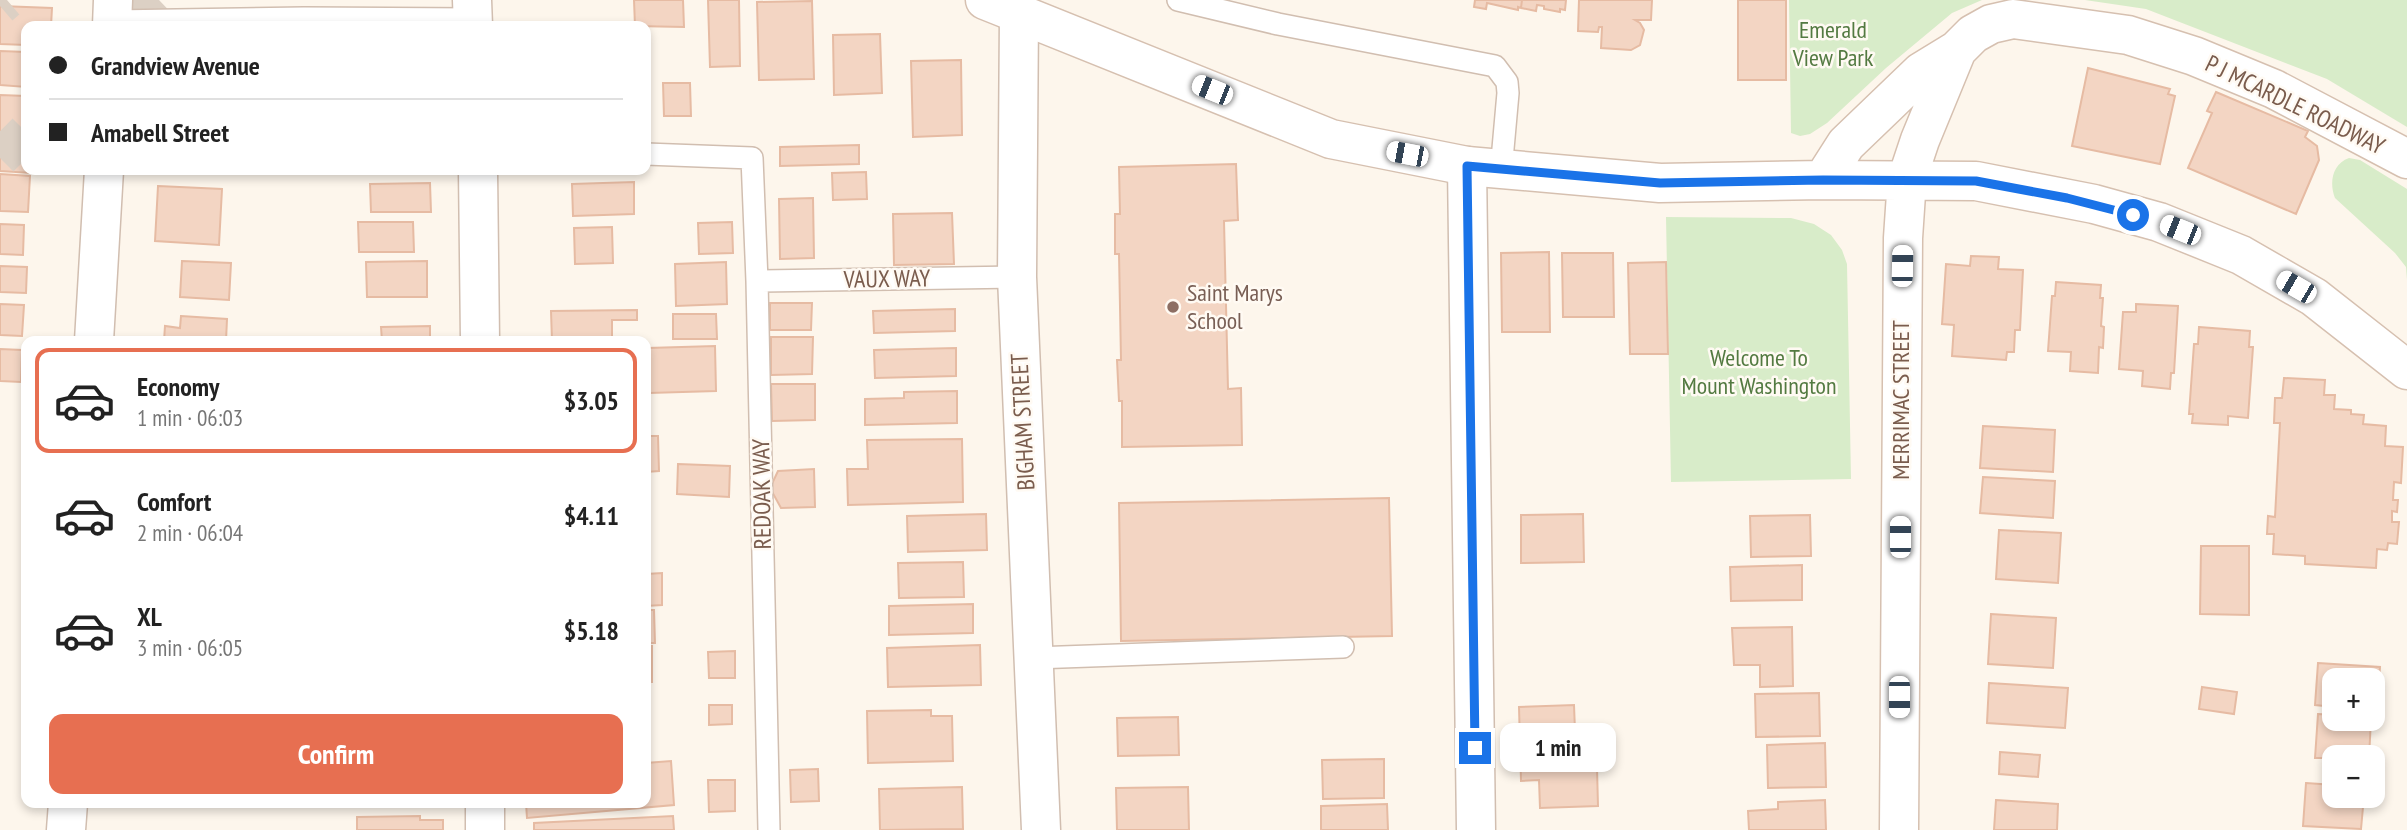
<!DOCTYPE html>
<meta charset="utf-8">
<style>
body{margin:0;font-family:"PT Sans Narrow",sans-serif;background:#f6f6f6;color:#222;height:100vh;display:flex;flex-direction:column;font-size:26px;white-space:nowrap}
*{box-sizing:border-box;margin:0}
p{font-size:23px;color:#767676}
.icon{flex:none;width:38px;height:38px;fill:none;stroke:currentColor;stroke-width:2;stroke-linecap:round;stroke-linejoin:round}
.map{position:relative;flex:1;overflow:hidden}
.side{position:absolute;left:21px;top:336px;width:630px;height:472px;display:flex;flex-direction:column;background:#fff;border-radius:14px;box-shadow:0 4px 10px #0003}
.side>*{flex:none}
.guide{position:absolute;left:21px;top:21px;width:630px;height:154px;border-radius:14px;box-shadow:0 4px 10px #0003;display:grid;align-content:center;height:154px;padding:0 28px;background:#fff}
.fabs{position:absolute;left:2322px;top:668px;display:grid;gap:14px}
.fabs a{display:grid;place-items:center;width:63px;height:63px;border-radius:14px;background:#fff;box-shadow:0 4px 10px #0003;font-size:35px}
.end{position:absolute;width:32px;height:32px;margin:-16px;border:9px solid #1a73e8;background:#fff;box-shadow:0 0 0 4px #fff}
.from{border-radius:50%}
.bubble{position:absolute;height:49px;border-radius:14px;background:#fff;box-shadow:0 4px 10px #0003;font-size:23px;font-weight:800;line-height:49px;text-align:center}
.car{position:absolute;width:21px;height:42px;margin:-21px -10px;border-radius:9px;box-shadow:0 0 5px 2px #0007;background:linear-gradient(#fff 24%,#345 0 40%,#fff 0 76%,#345 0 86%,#fff 0)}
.guide b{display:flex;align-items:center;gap:24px;height:66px;font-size:26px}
.guide b+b{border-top:2px solid #e0e0e0}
.guide i{width:18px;height:18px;background:#222}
ul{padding:12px 0 0;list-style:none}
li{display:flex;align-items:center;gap:21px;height:105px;margin:0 14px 10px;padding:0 14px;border:4px solid transparent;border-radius:14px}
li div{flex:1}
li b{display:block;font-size:26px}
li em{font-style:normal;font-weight:800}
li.selected{border-color:#e76f51}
li>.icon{width:63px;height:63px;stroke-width:1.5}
.action{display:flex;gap:14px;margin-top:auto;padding:14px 28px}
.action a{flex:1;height:80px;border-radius:14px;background:#e76f51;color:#fff;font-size:28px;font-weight:800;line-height:80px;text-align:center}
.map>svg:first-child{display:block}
.green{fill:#d8ecc9}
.building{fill:#f3d5c3;stroke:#e6bba3;stroke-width:2}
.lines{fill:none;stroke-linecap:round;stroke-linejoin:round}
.highway-tunnel{stroke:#dcd0c4;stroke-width:38;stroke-dasharray:38 19;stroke-linecap:butt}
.lane-casing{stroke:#d1beb0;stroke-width:24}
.street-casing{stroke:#d1beb0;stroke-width:41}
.secondary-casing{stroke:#d6c0b0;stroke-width:41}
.lane{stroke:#fff;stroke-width:21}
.street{stroke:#fff;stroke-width:38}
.secondary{stroke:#fff;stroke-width:38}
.route{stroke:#1a73e8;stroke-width:9}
.education-dot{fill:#8d6e63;stroke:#fffaf3;stroke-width:2.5}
.labels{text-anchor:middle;stroke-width:5;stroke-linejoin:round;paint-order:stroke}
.park-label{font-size:24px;fill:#537a41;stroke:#fffaf3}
.street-label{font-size:24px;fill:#7a5c4d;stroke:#fffaf3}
.education-label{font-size:24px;fill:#785e54;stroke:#fffaf3;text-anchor:start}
</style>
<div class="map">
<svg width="2407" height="830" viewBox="0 0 2407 830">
<rect width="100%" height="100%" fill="#fdf6ec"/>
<path class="green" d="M1789,0H1982L1952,13L1886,68L1827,123L1810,134L1800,136L1791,133Z
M2085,0H2407V127L2327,79L2146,9Z
M2349,158L2360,160L2407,189V280L2406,267L2395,253L2335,198C2329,183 2332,164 2349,158Z
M1666,217L1791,218L1814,224L1831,235L1842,250L1847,264L1851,479L1671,482Z"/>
<path class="building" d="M634,0H683L684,27L635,26Z
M708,0H739L740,66L710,67Z
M1475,0H1522L1521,8L1518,7V10L1487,3L1486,9L1474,7Z
M1522,0H1566L1565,10L1560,9V12L1544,9V6L1537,5L1536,11L1521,8Z
M1579,0H1652L1651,20H1635L1640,23L1644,30L1640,45L1631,50L1601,48L1602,27H1599L1598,32L1578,31Z
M1738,0H1786V80H1738Z
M812,1L814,79L759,80L757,2Z
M0,6L52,8L51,26H26V45L0,44Z
M880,34L882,93L834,95L833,35Z
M0,51L26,52V87L0,85Z
M961,60L962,135L913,137L911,61Z
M2088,68L2170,89L2168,94L2175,96L2160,164L2072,146Z
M663,83H690L691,116H664Z
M2216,92L2308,131L2305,137L2317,146L2319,160L2296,214L2188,168L2212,113L2207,111Z
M0,95L26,96V170H47V174L0,171Z
M859,145V164L780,166V147Z
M1236,164L1238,220L1224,221L1228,389L1241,388L1242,445L1122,447V401H1119L1117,360H1121L1119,254H1115V214H1120L1119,167Z
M866,172L867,199L833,200L832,173Z
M0,174L30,176L28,212L0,211Z
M634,182V214L573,216L572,184Z
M430,183L431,212H371L370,184Z
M158,186L222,189L219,245L155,241Z
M813,198L814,258L780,259L779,199Z
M952,213L954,264L894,265L893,214Z
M358,222H413L414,252H359Z
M732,222L733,253L699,254L698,223Z
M0,224L24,225L23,255L0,254Z
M612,227L613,263L575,264L574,228Z
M1549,252L1550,332H1502L1501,253Z
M1562,253H1613L1614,317H1563Z
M1971,256L1999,257L1998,269L2023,270L2020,330H2015L2014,352H2007L2006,360L1952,356L1954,325L1942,324L1946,264L1970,266Z
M182,261L231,263L229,300L180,297Z
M427,261V297H367L366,262Z
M726,262L727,304L676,306L675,264Z
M1666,262L1668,354H1630L1628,263Z
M0,266L27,267L26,293L0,292Z
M2056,282L2101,285L2100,298H2103L2101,326L2104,327L2103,348L2099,347L2098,373L2070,371L2071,352L2048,351L2052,296H2055Z
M770,303H812L811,330H770Z
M0,304L24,305L22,336L0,335Z
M2136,304L2178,306L2174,373H2171L2170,389L2142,386L2143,371L2119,369L2123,312H2136Z
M955,309V331L874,333L873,311Z
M637,310V320H612V341H552L551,311Z
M673,314H716L717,339H673Z
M181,316L227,319L226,341H164L165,326L180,328Z
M430,326V341H382L381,327Z
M2199,327L2250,331L2249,347H2253L2248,418L2228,416V425L2192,423L2193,414H2189L2194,344H2198Z
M771,337H813L812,374L771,375Z
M715,346L716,391L649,393L648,348Z
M956,348V376L875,378L874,350Z
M0,349L22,350L21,382L0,381Z
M2284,378L2325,380L2324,395H2335L2334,409L2351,410V414L2364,415L2363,424L2386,426L2385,446L2403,447L2401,483L2394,482L2393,500H2398L2397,512L2392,511V522H2399L2397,544L2388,543L2387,550L2377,549L2376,568L2305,564V556L2273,554L2274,534H2267L2268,516L2275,517L2280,423H2274L2275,398H2282Z
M771,384H815V420L772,421Z
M957,391V423L865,425V399L904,398V392Z
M1983,426L2055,430L2053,472L1980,468Z
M646,436H658L659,471L646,472Z
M962,439L963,502L848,505L847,469H868L867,440Z
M678,464L730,466L729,497L677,494Z
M814,469L815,507L781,508L770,488L778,471Z
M1983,477L2055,481L2053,518L1980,513Z
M646,490H649L650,549H646Z
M1389,498L1392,636L1121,641L1119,503Z
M986,514L987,550L908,552L907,516Z
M1583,514L1584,562L1521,563V515Z
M1810,515L1811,556L1751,557L1750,516Z
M1999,530L2061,533L2058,583L1996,579Z
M2201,546H2249V615L2200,614Z
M963,562L964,597L899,598L898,563Z
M1802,565V600L1731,601L1730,567Z
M662,573V605L646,606V574Z
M973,604V633L889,635V606Z
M646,610H654L655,643H646Z
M1991,614L2056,618L2053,668L1988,664Z
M1792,627L1793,686L1760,687V665H1734L1732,628Z
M980,645L981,685L888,687L887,648Z
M646,646H652V682H646Z
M735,651V678H709L708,652Z
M2318,663L2380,667L2377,710L2373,709V681H2334V707L2315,705Z
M1989,683L2068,688L2065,728L1987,723Z
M2202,687L2237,692L2234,714L2199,709Z
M1819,693L1820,736L1756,737L1755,694Z
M709,705H732V724L709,725Z
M1574,705L1575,731L1596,730L1598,806L1540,808L1539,780L1521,781L1519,707Z
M931,710V716H952L953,761L868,763L867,711Z
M2318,714L2334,715V719H2371L2369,758H2315Z
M1178,717L1179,755L1118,756L1117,718Z
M1825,743L1826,787L1768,788L1767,745Z
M2000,752L2040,755L2038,777L1999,774Z
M1384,759V798L1323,799L1322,760Z
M671,761L674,805L527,818L526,803H646V763Z
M818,769L819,801L791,802L790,770Z
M708,780H735V811L709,812Z
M2306,783L2334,785V796H2364L2361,829L2303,826Z
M962,787L963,829L880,830L879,789Z
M1188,787L1189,830H1117L1116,788Z
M1825,800L1826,830H1749L1748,811L1778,809V802Z
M1996,800L2058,804L2057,830H1994Z
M1387,804L1388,830H1321V806Z
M420,816V820H443V830H357V817Z
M673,816L674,830H534V823Z"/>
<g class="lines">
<path class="highway-tunnel" d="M0,6L7,0
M132,26L159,0
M0,158L26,132"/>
<defs>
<path id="lane" d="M1178,0L1278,24L1495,66L1507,82L1508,93L1501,171
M113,21L304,18L473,19
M646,154L752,158L757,281L769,830
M757,281L1017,277
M1034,658L1343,647"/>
<path id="street" d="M472,0L473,26
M1019,14L1017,277L1041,830
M112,26L113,0
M1467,166L1476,830
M478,170L480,341
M94,341L104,170
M485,803V830
M66,830L68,803"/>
<path id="secondary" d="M985,0L1331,139L1467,166L1660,183L1823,180L1976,181L2094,204L2159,222L2241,255L2314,297L2407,370
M1823,180L1846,144L1921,72L1957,50
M1899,830L1903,238L1907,179L1920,140L1957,50L1973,34L1991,24L2013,19L2128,35L2194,56L2274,89L2407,159"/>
</defs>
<use href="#lane" class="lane-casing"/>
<use href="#street" class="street-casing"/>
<use href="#secondary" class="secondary-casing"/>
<use href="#lane" class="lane"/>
<use href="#street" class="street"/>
<use href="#secondary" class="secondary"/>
</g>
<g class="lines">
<path class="route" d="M1475,748L1467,166L1660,183L1823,180L1976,181L2067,198L2133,215"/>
</g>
<circle class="education-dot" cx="1173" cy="307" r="7"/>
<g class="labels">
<g class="park-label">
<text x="1833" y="38">Emerald<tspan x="1833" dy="28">View Park</tspan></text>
<text x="1759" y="366">Welcome To<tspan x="1759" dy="28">Mount Washington</tspan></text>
</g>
<g class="street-label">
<text transform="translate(2295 105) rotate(26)" y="8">P J MCARDLE ROADWAY</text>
<text transform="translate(887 279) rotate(-1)" y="8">VAUX WAY</text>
<text transform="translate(1901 400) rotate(-90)" y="8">MERRIMAC STREET</text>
<text transform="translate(1023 422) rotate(-93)" y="8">BIGHAM STREET</text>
<text transform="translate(762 494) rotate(-91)" y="8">REDOAK WAY</text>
</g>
<g class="education-label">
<text x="1187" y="301">Saint Marys<tspan x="1187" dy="28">School</tspan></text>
</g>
</g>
</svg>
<div class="fabs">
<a>+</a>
<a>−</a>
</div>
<i class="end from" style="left:2133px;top:215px"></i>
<i class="end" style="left:1475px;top:748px"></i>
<div class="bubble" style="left:1500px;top:723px;width:116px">1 min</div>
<i class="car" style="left:1212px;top:90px;rotate:292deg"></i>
<i class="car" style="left:1407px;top:154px;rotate:281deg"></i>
<i class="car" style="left:2180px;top:230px;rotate:292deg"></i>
<i class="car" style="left:1902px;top:266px;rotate:1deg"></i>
<i class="car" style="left:2296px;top:287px;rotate:300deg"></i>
<i class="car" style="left:1900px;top:537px;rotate:0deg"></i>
<i class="car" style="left:1899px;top:697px;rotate:180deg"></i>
<div class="guide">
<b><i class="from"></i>Grandview Avenue</b>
<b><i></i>Amabell Street</b>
</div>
<section class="side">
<ul>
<li class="selected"><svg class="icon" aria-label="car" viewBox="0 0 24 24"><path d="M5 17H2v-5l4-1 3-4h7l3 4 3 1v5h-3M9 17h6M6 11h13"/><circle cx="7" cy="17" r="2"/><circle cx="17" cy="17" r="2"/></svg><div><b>Economy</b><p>1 min · 06:03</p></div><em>$3.05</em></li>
<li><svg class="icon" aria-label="car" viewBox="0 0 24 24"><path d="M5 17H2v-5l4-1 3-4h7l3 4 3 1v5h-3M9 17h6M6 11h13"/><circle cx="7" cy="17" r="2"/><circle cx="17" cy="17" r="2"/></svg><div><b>Comfort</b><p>2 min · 06:04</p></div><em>$4.11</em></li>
<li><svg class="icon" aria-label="car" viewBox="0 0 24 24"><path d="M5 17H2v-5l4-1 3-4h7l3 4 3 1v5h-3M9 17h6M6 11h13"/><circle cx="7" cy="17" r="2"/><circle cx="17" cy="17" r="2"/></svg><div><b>XL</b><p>3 min · 06:05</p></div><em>$5.18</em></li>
</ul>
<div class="action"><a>Confirm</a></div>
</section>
</div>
